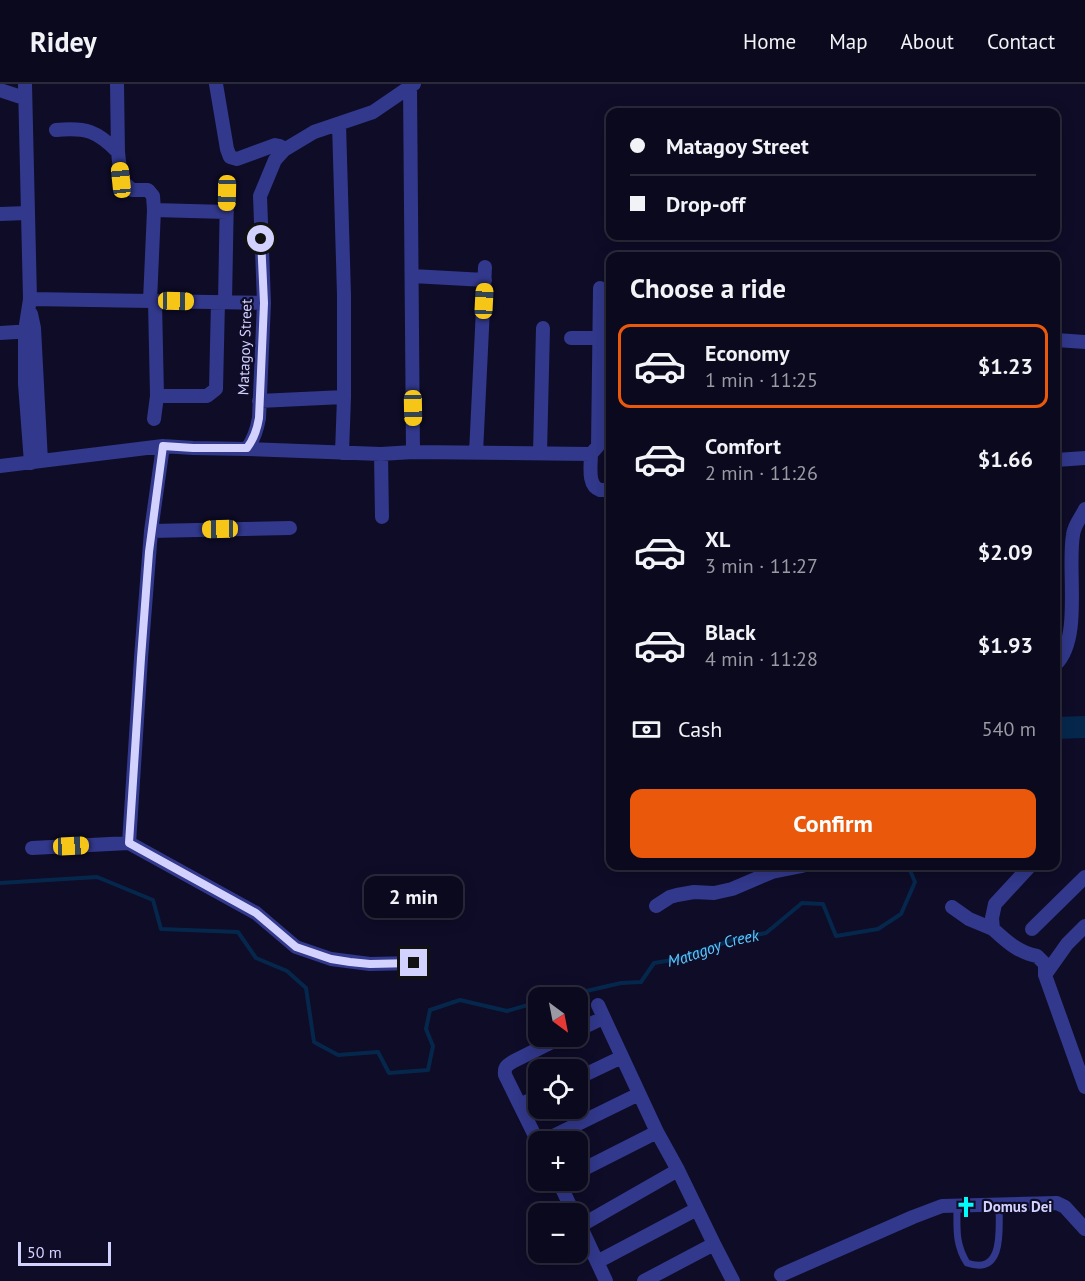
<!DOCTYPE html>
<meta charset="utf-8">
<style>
body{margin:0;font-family:"PT Sans",sans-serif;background:#18172a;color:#f1f3f6;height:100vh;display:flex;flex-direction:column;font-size:22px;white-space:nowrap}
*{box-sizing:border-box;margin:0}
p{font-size:20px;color:#999aa4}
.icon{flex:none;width:33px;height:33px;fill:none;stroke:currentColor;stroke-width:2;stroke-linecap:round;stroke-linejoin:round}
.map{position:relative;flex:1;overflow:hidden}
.panel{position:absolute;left:606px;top:168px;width:454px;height:618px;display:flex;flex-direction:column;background:#0a091d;border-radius:12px;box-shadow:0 3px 15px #0003,0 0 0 2px #2a2a3b}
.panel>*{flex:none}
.top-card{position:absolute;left:606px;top:24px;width:454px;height:132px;border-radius:12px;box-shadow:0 3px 15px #0003,0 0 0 2px #2a2a3b;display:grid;align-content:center;height:132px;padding:0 24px;background:#0a091d}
.needle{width:39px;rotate:148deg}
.controls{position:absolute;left:528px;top:903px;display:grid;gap:12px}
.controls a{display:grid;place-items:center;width:60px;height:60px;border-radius:12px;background:#0a091d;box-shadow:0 3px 15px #0003,0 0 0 2px #2a2a3b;font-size:30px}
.scale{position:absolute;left:18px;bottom:15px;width:93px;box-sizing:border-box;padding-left:6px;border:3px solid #d3d2ff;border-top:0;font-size:16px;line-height:21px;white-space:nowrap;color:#d3d2ff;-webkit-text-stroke:4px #0e0c27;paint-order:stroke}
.end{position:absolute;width:27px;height:27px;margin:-14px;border:8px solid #d3d2ff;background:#111;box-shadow:0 0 0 3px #111}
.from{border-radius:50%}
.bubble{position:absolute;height:42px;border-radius:12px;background:#0a091d;box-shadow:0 3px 15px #0003,0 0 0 2px #2a2a3b;font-size:20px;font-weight:700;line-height:42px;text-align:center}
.car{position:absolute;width:18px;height:36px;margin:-18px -9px;border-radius:8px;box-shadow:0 0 4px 2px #0007;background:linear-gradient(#f5c518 24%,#345 0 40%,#f5c518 0 76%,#345 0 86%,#f5c518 0)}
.top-card b{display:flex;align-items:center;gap:21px;height:57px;font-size:22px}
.top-card b+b{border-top:2px solid #2a2a3b}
.top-card i{width:15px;height:15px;background:#f1f3f6}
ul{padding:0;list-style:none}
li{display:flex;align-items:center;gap:18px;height:84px;margin:0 12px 9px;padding:0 12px;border:3px solid transparent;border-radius:12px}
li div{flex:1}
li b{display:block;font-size:22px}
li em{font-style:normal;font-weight:700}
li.current{border-color:#ea580c}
li>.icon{width:54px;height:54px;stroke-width:1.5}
h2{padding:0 24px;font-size:27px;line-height:72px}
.pay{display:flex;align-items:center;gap:15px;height:66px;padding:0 24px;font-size:22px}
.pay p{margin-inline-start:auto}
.primary-button{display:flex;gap:12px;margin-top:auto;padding:12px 24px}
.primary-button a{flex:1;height:69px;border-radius:12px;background:#ea580c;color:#fff;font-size:24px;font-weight:700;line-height:69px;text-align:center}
header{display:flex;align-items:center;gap:36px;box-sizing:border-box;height:84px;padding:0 30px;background:#0a091d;border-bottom:2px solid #2a2a3b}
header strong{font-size:28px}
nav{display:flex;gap:33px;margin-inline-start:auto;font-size:21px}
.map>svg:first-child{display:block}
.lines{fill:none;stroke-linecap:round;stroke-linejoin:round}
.stream{stroke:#06274c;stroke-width:4}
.river{stroke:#06274c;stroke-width:22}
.service{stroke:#32388b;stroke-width:7}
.minor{stroke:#32388b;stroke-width:14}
.route{stroke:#d3d2ff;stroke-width:8}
.labels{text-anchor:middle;stroke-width:4.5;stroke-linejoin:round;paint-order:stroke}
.street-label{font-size:15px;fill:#d3d2ff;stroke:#0e0c27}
.poi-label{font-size:15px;font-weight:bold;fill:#d3d2ff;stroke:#0e0c27;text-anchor:start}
.water-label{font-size:16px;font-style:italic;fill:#60c7ff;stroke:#0e0c27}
</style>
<header>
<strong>Ridey</strong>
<nav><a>Home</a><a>Map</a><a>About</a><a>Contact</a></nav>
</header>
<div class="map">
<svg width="1085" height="1197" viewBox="0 0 1085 1197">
<rect width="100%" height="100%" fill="#0e0c27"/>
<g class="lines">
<g class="stream">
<path d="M0,799L97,793L153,816L161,845L238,848L256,874L287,887L306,904L314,958L338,971L378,968L389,989L428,986L433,962L426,945L430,926L460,916L507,927L538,918"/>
<path id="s1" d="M556,914L621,899L641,898L654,879L678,875L735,855L766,849L802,819L823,820L836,852L878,845L901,830L915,798L908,782"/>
</g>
<path class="river" d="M1056,644L1085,643"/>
<path class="service" d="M957,1122C957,1144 955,1160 967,1179C1005,1192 999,1144 999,1121"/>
<path class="minor" d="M25,0L30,215L25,247V300L31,379
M117,0L118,68L121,96L132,106H148L153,112L154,126L150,217
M216,0L227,65L230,73L237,75L275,61L280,62L284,66
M410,2L413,368L591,370C591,381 587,402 600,406C604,406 607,406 610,406
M0,6L24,14
M56,46C86,43 97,47 118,68
M154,126L227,128
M0,130L27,129
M412,192L485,196
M30,215L264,219
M225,218L227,109
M31,230L34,244L41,377
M0,249L32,247
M571,254H598
M1056,256L1085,258
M157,312H207L216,305L218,218
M259,317L344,313V211L339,40
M154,335L157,312L155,217
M247,365L381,370L413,368
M342,369L344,313
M476,369L485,183
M540,369L543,244
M381,370L382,433
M591,370L598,362L600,204
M1056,376L1085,374
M0,382L163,362L193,364L247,365C254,355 257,346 259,334L264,219L260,112L275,76L284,66L314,48L373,28L414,0
M151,447L290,444
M1056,580C1082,555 1067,485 1073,451C1074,441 1081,434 1085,425
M129,759L141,574L151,447L163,362
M32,764L129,759L256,829L296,863L331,875L370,880L414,879
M1030,782L995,820L992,834L993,845C1006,857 1019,869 1037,872L1045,880V891
M656,822L670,813L677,811L694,808L714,809L732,805L772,788L802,782
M952,823L969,835L993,845
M1085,842L1067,860L1045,891L1085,1003
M1032,845L1085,793
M598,921L657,1048L678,1086L714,1160L733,1197
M578,946L603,934
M578,994L622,973
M520,1021L538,1012
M538,1058L505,991C504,983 507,981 514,977L564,952
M541,1058L639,1010
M578,1088L657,1048
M558,1096L574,1130
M578,1137L606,1197
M580,1142L678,1086
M597,1178L697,1125
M781,1191L913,1133L942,1122L1057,1119L1065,1123L1085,1145
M644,1197L714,1160"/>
</g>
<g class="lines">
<path class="route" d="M261,155L264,219L259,334C257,346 254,355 247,364H193L163,362L149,468L141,574L129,759L256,829L296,863L331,875L350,878L370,880L414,879"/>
</g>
<defs>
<symbol id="church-bare" viewBox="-9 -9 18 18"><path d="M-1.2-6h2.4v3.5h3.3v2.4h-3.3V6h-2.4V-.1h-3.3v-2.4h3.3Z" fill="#00fdfc" stroke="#0e0c27" stroke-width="2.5" paint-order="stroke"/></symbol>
</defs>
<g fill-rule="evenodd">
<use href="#church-bare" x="951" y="1108" width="30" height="30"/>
</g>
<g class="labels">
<g class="street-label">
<text transform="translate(245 263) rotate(-88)" y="5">Matagoy Street</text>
</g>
<g class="poi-label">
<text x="983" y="1128">Domus Dei</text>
</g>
<g class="water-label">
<text dy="6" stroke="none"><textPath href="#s1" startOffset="171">Matagoy Creek</textPath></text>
</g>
</g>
</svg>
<div class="controls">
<a><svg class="needle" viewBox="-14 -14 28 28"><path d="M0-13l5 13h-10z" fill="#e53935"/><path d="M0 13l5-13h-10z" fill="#999aa4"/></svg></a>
<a><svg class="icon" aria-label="locate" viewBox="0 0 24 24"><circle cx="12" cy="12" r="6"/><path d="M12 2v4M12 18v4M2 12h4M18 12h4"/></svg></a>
<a>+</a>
<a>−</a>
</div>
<div class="scale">50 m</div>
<i class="end from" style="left:261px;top:155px"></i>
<i class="end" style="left:414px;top:879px"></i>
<div class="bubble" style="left:364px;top:792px;width:99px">2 min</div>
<i class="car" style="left:121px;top:96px;rotate:354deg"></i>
<i class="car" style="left:227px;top:109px;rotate:181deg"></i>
<i class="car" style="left:176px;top:217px;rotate:91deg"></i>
<i class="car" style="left:484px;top:217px;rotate:3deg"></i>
<i class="car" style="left:413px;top:324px;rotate:179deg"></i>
<i class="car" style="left:220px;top:445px;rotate:269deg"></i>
<i class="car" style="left:71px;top:762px;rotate:87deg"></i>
<div class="top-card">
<b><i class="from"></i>Matagoy Street</b>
<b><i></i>Drop-off</b>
</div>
<section class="panel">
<h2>Choose a ride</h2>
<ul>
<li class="current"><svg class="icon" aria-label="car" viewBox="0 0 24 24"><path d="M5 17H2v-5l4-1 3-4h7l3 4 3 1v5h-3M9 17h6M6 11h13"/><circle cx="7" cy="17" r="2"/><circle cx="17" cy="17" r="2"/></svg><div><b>Economy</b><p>1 min · 11:25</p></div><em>$1.23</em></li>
<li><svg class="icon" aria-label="car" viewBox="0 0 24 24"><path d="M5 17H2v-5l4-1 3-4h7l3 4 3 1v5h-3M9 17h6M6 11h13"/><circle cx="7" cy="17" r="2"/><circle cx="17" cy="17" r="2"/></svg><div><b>Comfort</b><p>2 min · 11:26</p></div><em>$1.66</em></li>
<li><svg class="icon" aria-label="car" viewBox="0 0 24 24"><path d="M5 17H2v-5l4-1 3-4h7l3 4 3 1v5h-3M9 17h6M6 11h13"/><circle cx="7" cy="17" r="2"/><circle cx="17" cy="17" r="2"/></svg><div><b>XL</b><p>3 min · 11:27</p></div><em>$2.09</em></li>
<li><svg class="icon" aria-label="car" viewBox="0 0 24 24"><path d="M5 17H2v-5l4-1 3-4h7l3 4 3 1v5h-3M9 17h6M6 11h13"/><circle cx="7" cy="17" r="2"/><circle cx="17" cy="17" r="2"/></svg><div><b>Black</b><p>4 min · 11:28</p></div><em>$1.93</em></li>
</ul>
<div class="pay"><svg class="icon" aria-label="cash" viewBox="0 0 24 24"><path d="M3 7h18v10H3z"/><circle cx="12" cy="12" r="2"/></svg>Cash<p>540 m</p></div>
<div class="primary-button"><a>Confirm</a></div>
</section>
</div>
